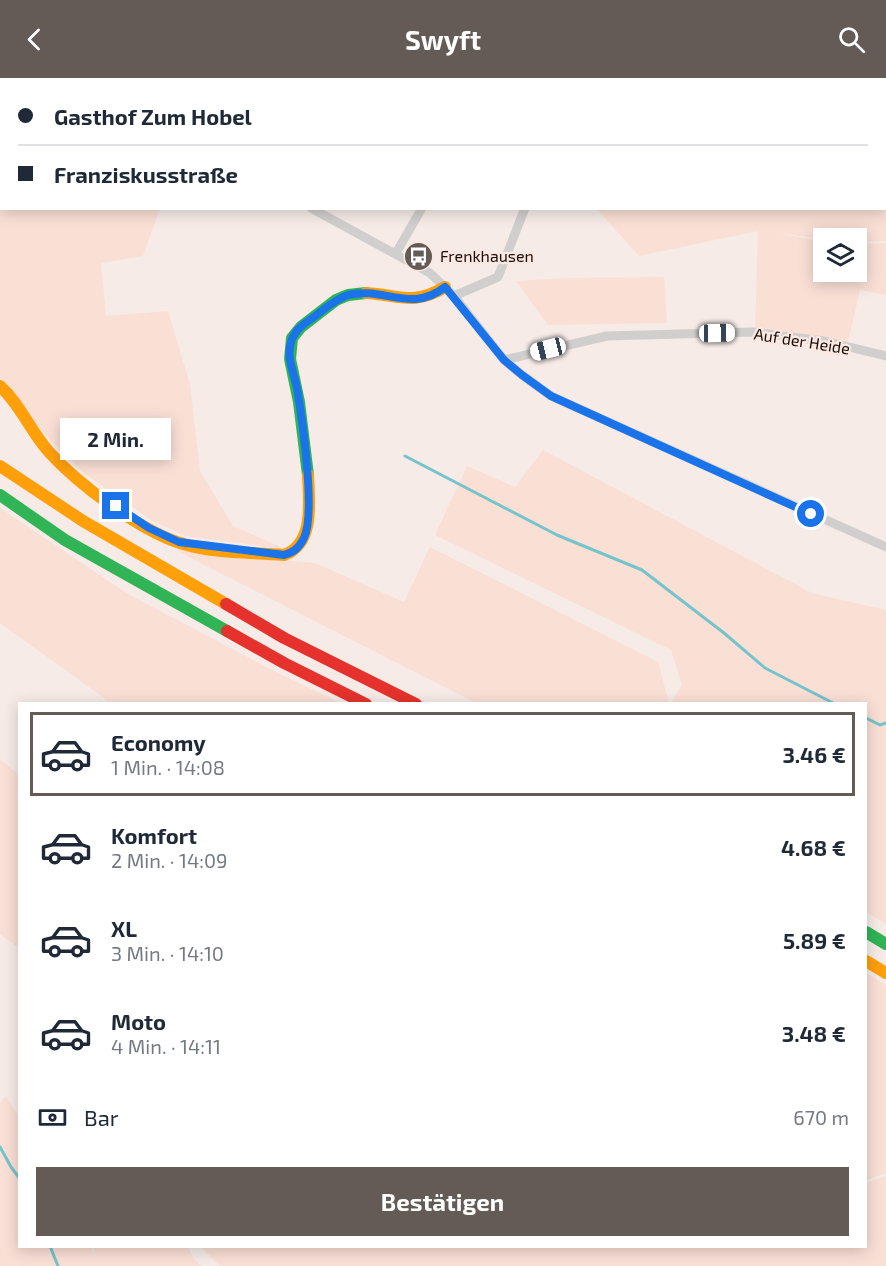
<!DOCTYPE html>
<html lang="de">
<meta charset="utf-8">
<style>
body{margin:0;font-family:"Exo 2",sans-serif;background:#f6f6f7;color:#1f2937;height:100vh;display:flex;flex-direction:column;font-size:22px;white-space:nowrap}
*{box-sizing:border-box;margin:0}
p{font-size:20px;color:#747a83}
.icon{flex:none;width:33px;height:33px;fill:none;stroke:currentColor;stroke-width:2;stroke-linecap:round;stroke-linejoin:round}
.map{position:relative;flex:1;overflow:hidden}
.side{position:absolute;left:18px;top:624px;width:849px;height:546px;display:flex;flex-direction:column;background:#fff;border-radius:0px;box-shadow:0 3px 15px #0003}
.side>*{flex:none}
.banner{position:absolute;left:0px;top:0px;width:886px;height:132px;box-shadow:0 3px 15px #0003;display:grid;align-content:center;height:132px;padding:0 18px;background:#fff}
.controls{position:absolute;left:813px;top:150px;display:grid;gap:12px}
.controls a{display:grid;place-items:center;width:54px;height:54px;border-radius:0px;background:#fff;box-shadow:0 3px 15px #0003;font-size:30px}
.end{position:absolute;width:27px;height:27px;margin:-14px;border:8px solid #1a73e8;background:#fff;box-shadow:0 0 0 3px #fff}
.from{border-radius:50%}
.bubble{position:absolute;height:42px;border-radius:0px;background:#fff;box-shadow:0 3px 15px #0003;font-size:20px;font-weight:700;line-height:42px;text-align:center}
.car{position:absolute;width:18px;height:36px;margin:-18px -9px;border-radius:8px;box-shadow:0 0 4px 2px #0007;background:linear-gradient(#fff 24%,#345 0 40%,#fff 0 76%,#345 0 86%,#fff 0)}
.banner b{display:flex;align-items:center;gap:21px;height:57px;font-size:22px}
.banner b+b{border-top:2px solid #e0e1e3}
.banner i{width:15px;height:15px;background:#1f2937}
ul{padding:10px 0 0;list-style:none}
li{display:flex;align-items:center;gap:18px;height:84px;margin:0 12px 9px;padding:0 6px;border:3px solid transparent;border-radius:0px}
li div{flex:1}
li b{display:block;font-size:22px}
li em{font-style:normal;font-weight:700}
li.on{border-color:#645b57}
li>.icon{width:54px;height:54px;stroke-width:1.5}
.pay{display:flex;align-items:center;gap:15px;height:66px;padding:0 18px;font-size:22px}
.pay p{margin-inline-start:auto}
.cta{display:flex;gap:12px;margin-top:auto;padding:12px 18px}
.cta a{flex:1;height:69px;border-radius:0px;background:#645b57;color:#fff;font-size:24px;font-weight:700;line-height:69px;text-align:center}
header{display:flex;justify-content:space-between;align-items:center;height:78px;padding:0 18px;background:#645b57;color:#fff;font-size:27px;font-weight:700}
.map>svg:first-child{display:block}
.green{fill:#fadfd5}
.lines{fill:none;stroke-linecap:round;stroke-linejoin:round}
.stream{stroke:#75c4cc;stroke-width:3}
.street{stroke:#d1cfcd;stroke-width:9}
.fast{stroke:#30b455;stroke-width:12}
.slow{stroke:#ff9f0a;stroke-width:12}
.jam{stroke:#e5322d;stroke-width:12}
.route{stroke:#1a73e8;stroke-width:8}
.labels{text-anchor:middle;stroke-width:4.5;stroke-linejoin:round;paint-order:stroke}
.poi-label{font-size:16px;fill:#150e0a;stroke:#fce8e1;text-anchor:start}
.street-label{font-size:16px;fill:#150e0a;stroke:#fce8e1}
</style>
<header><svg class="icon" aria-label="back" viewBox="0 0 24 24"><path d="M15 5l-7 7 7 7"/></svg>Swyft<svg class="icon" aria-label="search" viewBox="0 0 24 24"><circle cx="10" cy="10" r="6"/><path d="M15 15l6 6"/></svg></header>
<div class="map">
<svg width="886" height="1188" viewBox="0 0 886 1188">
<rect width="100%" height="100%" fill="#f6ebe7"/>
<path class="green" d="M544,0H886V163L857,164L856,160L823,161L775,155L823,163L824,194H856L857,166L886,165V217L860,212L847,268L755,254L758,153L639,178L597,131L885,130V2Z
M0,74L2,130L160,131L143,178L101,185L106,238L168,233L190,306L200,393L233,448L285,471L186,458L151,442L85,396L48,360L0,301Z
M664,199L667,245L548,247L516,203L567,200Z
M543,372L812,515L886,532V846L866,834V626L671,625L682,607L671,572L435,457L467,388L515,409Z
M0,430L128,516L270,591L340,625H111L0,545Z
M430,469L658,584L669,625H476L177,473L315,485L404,524Z
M0,681L19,697V870L0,856Z
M866,895L886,907V1095L866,1102Z
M6,1018L19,1039L20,1168L91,1169L97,1181L93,1169H188L194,1181L202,1188H0V1025Z
M886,1098V1188H220L201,1169L866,1168V1105Z"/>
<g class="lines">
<path class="stream" d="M405,378L557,457L642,492L724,555L765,590L835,626
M866,640L880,647L886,645
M0,1069L11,1089L20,1101
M50,1168L58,1188"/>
<path class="street" d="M22,0L25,2
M543,0V2
M311,130L430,195L454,218L504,282L522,297L551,318L886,469
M396,175L422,130
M454,218L498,199L525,130
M504,282L607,258L752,254L824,263L886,278"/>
<path class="fast" d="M308,397L299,324L290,281L292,260L301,249L336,222L348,217L366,215
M0,417L65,462L227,553
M866,854L886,866"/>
<path class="slow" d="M366,215C400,217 413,228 445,209
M0,308C21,327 30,353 49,374C78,406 139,452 180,465C213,476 250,474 284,477C315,466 309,424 308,397
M0,388L83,443L226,526
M866,883L886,895"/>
<path class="jam" d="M226,526L284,560L416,626
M227,553L284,585L366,626"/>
</g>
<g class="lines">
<path class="route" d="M116,428L149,450L179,464L284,477C294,474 299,470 304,460C316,435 302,340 297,310C294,294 285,278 292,261C296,251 305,245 314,239C324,231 336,221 348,217C383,208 411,236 445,209L504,282L522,297L551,318L811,436"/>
</g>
<defs>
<symbol id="bus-disc" viewBox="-11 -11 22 22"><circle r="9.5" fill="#645b57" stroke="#fce8e1"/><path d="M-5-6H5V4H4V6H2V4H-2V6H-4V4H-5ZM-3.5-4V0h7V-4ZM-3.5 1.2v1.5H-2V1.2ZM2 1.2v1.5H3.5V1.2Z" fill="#fff"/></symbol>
</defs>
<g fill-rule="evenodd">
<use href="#bus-disc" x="402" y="162" width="33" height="33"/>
</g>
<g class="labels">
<g class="poi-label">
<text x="440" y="184">Frenkhausen</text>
</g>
<g class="street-label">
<text transform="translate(802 263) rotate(9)" y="6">Auf der Heide</text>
</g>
</g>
</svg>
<div class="controls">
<a><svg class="icon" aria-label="layers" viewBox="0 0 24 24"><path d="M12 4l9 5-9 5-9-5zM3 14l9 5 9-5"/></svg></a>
</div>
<i class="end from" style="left:811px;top:436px"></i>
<i class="end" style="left:116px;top:428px"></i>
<div class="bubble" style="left:60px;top:340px;width:111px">2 Min.</div>
<i class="car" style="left:717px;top:255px;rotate:89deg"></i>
<i class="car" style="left:548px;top:271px;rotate:256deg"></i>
<div class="banner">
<b><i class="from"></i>Gasthof Zum Hobel</b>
<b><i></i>Franziskusstraße</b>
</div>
<section class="side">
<ul>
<li class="on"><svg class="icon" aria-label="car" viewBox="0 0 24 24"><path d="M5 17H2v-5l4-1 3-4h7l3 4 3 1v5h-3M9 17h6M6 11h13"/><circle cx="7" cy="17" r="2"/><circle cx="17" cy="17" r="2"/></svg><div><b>Economy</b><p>1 Min. · 14:08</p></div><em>3.46 €</em></li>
<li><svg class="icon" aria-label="car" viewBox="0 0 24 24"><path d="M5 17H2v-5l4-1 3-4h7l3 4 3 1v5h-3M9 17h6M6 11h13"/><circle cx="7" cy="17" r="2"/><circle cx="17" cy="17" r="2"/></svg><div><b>Komfort</b><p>2 Min. · 14:09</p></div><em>4.68 €</em></li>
<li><svg class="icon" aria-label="car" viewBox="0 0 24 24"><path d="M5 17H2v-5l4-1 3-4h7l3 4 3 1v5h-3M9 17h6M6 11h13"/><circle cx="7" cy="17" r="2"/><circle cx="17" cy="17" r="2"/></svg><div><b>XL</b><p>3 Min. · 14:10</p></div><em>5.89 €</em></li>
<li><svg class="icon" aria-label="car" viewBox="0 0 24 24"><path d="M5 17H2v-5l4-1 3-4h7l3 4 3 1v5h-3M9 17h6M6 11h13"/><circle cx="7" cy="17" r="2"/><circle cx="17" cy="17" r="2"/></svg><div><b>Moto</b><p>4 Min. · 14:11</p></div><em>3.48 €</em></li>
</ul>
<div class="pay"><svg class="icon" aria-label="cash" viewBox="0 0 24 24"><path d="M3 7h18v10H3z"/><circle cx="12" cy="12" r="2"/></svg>Bar<p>670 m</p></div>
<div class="cta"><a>Bestätigen</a></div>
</section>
</div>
